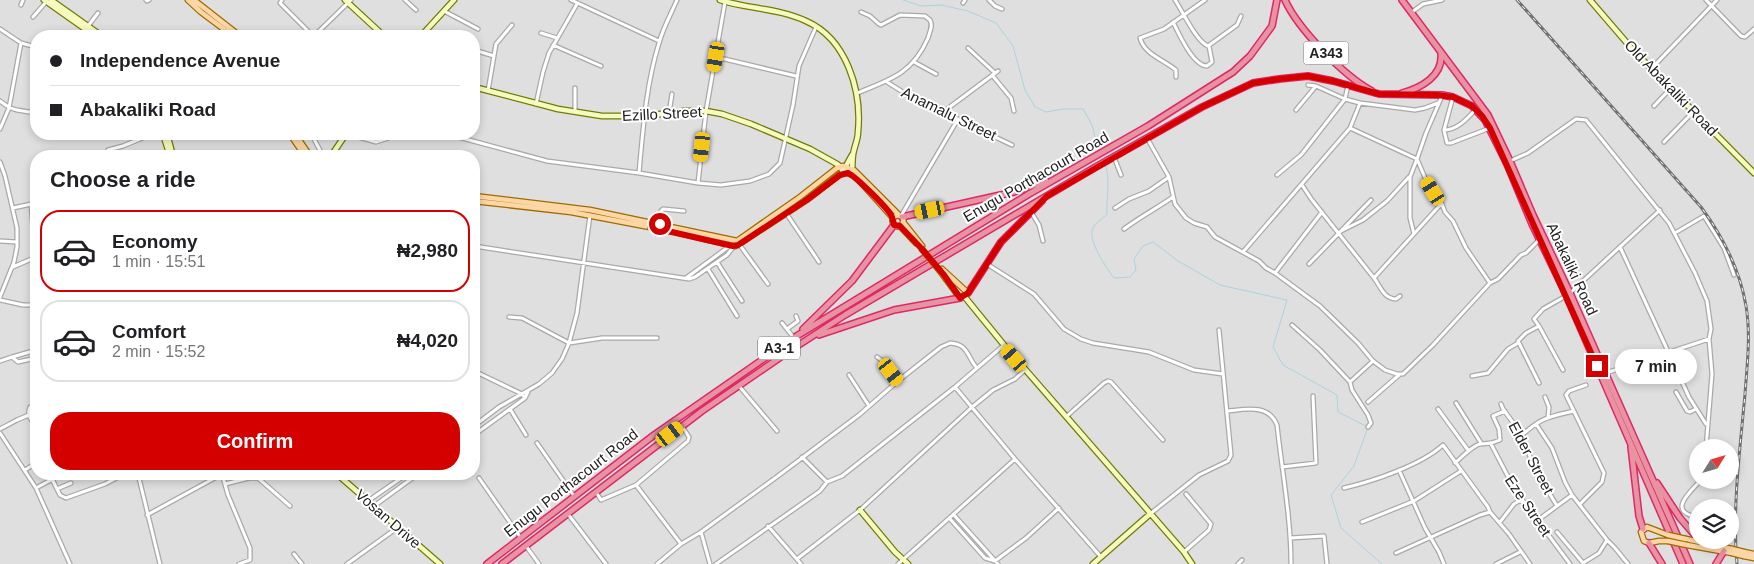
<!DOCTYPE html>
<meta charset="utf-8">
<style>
body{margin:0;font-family:Arial,sans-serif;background:#f2f2f2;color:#202124;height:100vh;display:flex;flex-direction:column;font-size:19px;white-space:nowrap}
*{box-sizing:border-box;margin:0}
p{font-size:16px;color:#757577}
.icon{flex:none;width:28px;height:28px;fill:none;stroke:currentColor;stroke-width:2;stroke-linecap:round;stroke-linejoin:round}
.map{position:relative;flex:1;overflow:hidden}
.drawer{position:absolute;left:30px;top:150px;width:450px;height:330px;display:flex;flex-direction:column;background:#fff;border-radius:20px;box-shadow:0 2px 8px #0003}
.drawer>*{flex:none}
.banner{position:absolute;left:30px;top:30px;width:450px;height:110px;border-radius:20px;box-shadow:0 2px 8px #0003;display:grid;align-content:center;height:110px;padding:0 20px;background:#fff}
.needle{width:32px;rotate:53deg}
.tools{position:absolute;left:1689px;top:439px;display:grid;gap:10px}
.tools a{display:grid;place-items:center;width:50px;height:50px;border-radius:50%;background:#fff;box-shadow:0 2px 8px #0003;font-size:25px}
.end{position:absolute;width:22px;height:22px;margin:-11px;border:6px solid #d40000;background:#fff;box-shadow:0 0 0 2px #fff}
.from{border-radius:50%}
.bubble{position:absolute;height:35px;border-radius:18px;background:#fff;box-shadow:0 2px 8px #0003;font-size:16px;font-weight:700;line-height:35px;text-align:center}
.car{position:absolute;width:15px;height:30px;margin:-15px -8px;border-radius:6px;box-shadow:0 0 4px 1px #0007;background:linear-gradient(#f5c518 24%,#345 0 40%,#f5c518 0 76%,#345 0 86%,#f5c518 0)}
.banner b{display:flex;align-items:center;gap:18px;height:48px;font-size:19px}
.banner b+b{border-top:1px solid #e0e0e0}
.banner i{width:12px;height:12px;background:#202124}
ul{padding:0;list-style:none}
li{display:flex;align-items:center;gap:15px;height:82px;margin:0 10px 8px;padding:0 10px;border:2px solid #e0e0e0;border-radius:20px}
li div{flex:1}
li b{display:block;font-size:19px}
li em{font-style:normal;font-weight:700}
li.selected{border-color:#d40000}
li>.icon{width:45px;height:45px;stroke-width:1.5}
h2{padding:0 20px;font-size:22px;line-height:60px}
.cta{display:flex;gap:10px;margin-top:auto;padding:10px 20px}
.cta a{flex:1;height:58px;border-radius:20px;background:#d40000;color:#fff;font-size:20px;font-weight:700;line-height:58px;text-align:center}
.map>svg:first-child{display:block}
.residential{fill:#e0dfdf;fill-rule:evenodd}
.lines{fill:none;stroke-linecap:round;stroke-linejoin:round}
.stream{stroke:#aad3df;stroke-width:1}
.street-casing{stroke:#a9a9a9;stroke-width:5.5}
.secondary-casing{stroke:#707d05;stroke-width:7}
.primary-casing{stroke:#a06b00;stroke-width:7}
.highway-casing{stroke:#dc2a67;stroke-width:8}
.street{stroke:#fff;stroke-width:3}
.secondary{stroke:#f7fabf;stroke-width:4.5}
.primary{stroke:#fcd6a4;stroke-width:4.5}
.highway{stroke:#e892a2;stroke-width:5}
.rail-casing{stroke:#707070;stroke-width:3}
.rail{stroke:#fff;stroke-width:1;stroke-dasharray:4;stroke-linecap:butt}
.primary-bridge-casing{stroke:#a06b00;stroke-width:7;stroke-linecap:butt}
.primary-bridge{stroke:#fcd6a4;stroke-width:4.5}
.route{stroke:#d40000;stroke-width:6}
.labels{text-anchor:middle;stroke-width:4;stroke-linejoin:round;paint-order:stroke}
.shield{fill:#fff;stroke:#646464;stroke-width:1}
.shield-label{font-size:14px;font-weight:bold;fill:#222}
.street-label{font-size:15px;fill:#222;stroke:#fff}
</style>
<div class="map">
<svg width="1754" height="564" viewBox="0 0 1754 564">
<rect width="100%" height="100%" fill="#f2efe9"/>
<path class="residential" d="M0,0H1754V564H0ZM36,36H474V134H36ZM36,156H474V474H36ZM1698,448H1730V480H1698ZM1698,508H1730V540H1698Z"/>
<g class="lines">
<path class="stream" d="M903,0L921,6L941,5L968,11L996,23L1013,46L1025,90L1035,107L1046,112L1063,109H1083L1092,125L1099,151
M1105,164C1111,179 1106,198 1107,214C1104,218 1095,223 1093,228C1087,241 1107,268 1114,278L1130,277L1136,270L1134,259L1143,246L1153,242L1178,261L1220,285L1287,300L1273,347L1283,365L1337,395L1338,412L1368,427L1354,466L1331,495L1341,528L1382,564"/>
<defs>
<path id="street" d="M146,0L147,1L149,0
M282,0L280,3L313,36
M405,0L416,10
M571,0L659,41
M989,0L995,6L1002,9
M1175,0C1183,12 1196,41 1208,46L1237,25L1241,16
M1706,0L1741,36L1745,37L1754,29
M963,3L965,0
M21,5L23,0
M444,11L478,29
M1412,12L1423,4L1442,0
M33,17L46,2
M1173,22C1179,34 1193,66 1207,66L1212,62L1209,46
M88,26L98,13
M0,29L21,43L36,47
M541,33L557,38
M314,36L351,0
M553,45L601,66
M968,48L995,73
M474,50L494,56
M716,57L796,76
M914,62L936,74
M1652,68L1717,0
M992,75L1011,98L1014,111
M1176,77V70C1164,60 1144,54 1140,38L1164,29L1205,0
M887,82L909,96L1012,145
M488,91L496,44L512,25
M857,93C890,80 913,73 928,38C930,31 933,26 930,20L925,16L900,15L881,25L879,24L870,16L861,12
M1442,96L1426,133L1417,159L1426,180L1442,204L1445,212L1453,221L1466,248L1490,283
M1453,97L1444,130L1447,143H1451L1490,128
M0,101C13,112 20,110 36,113
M1360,103L1415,110L1425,108L1438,103
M536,104L543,72L549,53L577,4
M1654,106L1671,88
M1296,110L1316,86
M575,112V88
M943,112L998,71
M669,113L672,94
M1350,128L1417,159L1410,177V218L1414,234
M0,129L9,108L21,43
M1444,130C1457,130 1467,119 1475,110
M315,134L314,139L323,156
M337,134L341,140
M348,134L376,142L398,135
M447,134L547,161L639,173C643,129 646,85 659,43C663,28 671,14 677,0
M1147,138L1169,177L1175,204L1186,218L1194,223L1207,227L1215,237L1259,261L1266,268L1275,273L1320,306L1358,343L1373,361L1385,370L1397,374H1403L1433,345L1490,283L1498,279L1521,255L1526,253L1539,240
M1664,142L1694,111
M108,150L123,146L152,134
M1114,157L1121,175
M1510,161L1528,153L1576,119L1586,120L1669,223L1695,273L1707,301L1711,329L1709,339L1712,374L1706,448
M0,162L5,176L17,228V247L14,262L0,297
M639,173L698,183L721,185L750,181L769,174L780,163L793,105L799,66L816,27
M1277,175L1301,155L1345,99L1316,86L1308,85
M698,183L706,111L725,2
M1302,185L1312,200L1374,278
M31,204L34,239
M13,208L36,203
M1115,208L1129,199L1149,191L1169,177
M1031,212L1039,225L1043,241
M786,213L819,262
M901,216L958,119
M659,224L661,211L663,209L684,211
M1124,229C1140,217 1157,208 1173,197
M1339,232L1363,220L1387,201L1409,177
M1675,233L1704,216L1724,248L1734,275
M0,241L17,242
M739,244L768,284
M474,246L689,279L695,277L727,255L735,245
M1620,247L1689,397L1706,424
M1243,252L1350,128L1360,103L1345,99L1348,85
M717,262L742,301
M987,264L1034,294L1064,329L1081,339L1093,343L1149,352L1194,370L1223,374
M1309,264L1371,200
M13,267L36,257
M708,269L737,316
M1275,273L1322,212
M686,278L731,245
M1570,293L1660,210
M1400,296L1396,299C1383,298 1381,287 1374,278L1441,204
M0,300L23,305H36
M509,317L522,318L569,343L602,338H657
M782,323L794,338
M1292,325L1320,350L1350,382L1352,390L1368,415L1371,423L1368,427
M1539,326L1563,370
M787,329L798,321L796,316
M12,357L33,351
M877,357L884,362L898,381
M0,361L12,357L18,362L36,358
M474,371L522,394L525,398
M1606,373L1709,339
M849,375L869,406
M1472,376L1488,373L1508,349L1518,343
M1350,382L1373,361
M1539,383L1518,341L1526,333L1539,326L1534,319L1543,309L1566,296
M739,386L777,431
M955,387L1015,459L1101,557
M1676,392L1687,411L1690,412L1696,409
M1545,397L1549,407L1548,417
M1368,402L1399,375
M1456,403L1481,443
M1501,404L1503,409L1522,435L1533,465L1537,468L1536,471L1557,506
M510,409L526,435
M1438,409L1468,450
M1228,411C1246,409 1269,404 1277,425C1282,471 1291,518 1291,564
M1067,416L1104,383L1108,381L1111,382L1163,440
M34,424C30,418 27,414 30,407L36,404
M1536,424L1552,448L1565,482L1572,495L1607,540L1615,548L1628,564
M474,426L499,407L539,384L552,373L562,359L569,343L577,313L590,215
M0,429L17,420L36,412
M0,433L36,488L70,564
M474,435L525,398L528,392
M1522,435C1542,417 1549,417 1574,411
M537,443L574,496
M1491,444L1515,490L1570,564
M802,457L827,482
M1455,463C1462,457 1474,444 1481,444C1491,443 1491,444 1500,440L1499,429L1493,416L1505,411
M1282,467L1316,463L1313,396
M25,470L36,463
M1399,470L1425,528L1439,552L1444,564
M138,474L160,564
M222,474L228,495L250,548V560L239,564
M479,478L521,538
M52,479L60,495L66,498L105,484L124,474
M225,484L249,478H258L290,506
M636,485L688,441L689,437L682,426
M36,488L62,474
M1344,488C1374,481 1421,465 1443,445L1488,507L1490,512L1509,534L1530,564
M57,489L71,483
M596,492L601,500L636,485L681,544
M368,501L407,474
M1580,504L1602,482L1604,473L1566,395L1569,391L1586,385
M374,506L418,474
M568,514L606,564
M1150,514L1199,475L1228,461L1231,455L1219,330
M147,515L222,474
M954,515L998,564
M1698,517C1666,512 1690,492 1701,480
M950,519L985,558L995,561L1026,538L1059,508
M1538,520L1572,495
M1362,522L1414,501L1461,471
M1500,522L1514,504L1519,501L1524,502
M768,526L801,564
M701,532L710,564
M1557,532L1583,563
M1290,538L1324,536L1327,564
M526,546L539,564
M1184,552L1209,530L1211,524L1186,494
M1396,553L1480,515L1490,512
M294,554L302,564
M797,559L860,510L971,408L993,390L1015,379L1025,370
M1583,563L1599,553L1607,540
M347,564L397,528
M657,564L681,544L701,532L782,473L859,415L898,381L941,347L950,343C968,344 967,356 976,367
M716,564L820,491L827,482L842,476L955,387L1004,345
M898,564L1015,459
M1238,564L1242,560
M1496,564L1520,552"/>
<path id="secondary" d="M44,0L95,36
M51,0L102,36
M345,0L384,36
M720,0C748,9 778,8 806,21C847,39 862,91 858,132C858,140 854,147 853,155C852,161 853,167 851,174
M1590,0L1633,50L1754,173
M421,36L454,0
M474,87L558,109L602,116H645L684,111H706L722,114L751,124L810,149L837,164L841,167L843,173
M163,134L170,156
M167,134L173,156
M331,156L346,134
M845,172L846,166L852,155
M964,296L1004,345L1184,552L1192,564
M337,474L440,564
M860,510L895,552L908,564
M1093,564L1150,514"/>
<path id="primary" d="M188,0L201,12L233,36
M194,0L240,36
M290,134L305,156
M295,134L310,156
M474,196L590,210L737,241L800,197L837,168L843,166L854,170L899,215
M474,201L571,212L676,232L735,246L739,244L808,199L839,175L845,172L855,176L893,218
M892.5 221a5.5 5.5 0 1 1 11 0a5.5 5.5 0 1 1-11 0Z
M903,222L922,246
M900,226L916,243
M940,271L960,298L968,293L942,269
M1668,535L1647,527L1641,532L1644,541L1649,543L1659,541H1668
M1686,539L1732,549
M1687,545L1732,553
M1744,552L1754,554
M1744,556L1754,558"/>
<path id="highway" d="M1285,0C1298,29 1344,76 1372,91
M1402,0L1488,115L1510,161L1533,215L1570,293L1690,564
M1402,93C1421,88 1443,76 1441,54
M902,217L1014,192L1046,181
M968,293L1001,242L1042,201
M803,329L852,281L894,225
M819,335L894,310L960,298
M1631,447L1639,516L1643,529
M1657,483L1680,518L1698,539
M1649,543L1662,564
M487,564L654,435L795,337L1029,194L1148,126L1233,72L1250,56L1272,26L1277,0
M502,564L702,411L791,350L845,315L1094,168L1202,107L1253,83L1279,79L1308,76L1333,81L1379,94L1442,95L1453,97L1472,106L1485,120L1507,164L1532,224L1563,288L1683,564
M1716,564L1724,551"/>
</defs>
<use href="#street" class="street-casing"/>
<use href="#secondary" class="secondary-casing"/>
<use href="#primary" class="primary-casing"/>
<use href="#highway" class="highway-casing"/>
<use href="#street" class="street"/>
<use href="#secondary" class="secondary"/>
<use href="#primary" class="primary"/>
<use href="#highway" class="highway"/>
<defs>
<path id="rail" d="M1517,0L1701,207C1723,237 1740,270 1746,306C1751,335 1747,365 1745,394C1740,450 1732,508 1737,564"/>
</defs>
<use href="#rail" class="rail-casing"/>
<use href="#rail" class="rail"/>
<defs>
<path id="primary-bridge" d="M921,248L940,271
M1668,535L1686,539
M1668,541L1687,545
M1732,549L1744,552
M1732,553L1744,556"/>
</defs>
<use href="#primary-bridge" class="primary-bridge-casing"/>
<use href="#primary-bridge" class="primary-bridge"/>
</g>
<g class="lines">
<path class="route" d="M660,224L651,223L650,227L733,246L738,245L808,199L840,175L848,173C855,176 890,210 892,217C893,220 893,222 894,225L900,226L921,248L944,275L960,298L968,293L1001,242L1047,196L1202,107L1253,83L1279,79L1308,76L1333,81L1379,94L1437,95L1453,97L1472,106L1482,116L1490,128L1597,366"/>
</g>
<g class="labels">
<g class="shield">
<rect x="1303.5" y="41.5" width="45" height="23" rx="4"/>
<rect x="758" y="336.5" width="42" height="23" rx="4"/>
</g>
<g class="shield-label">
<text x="1326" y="58">A343</text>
<text x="779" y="353">A3-1</text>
</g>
<g class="street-label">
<text transform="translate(1671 88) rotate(46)" y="5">Old Abakaliki Road</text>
<text transform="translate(662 114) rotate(-3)" y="5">Ezillo Street</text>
<text transform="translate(949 114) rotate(26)" y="5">Anamalu Street</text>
<text transform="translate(1036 177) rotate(-30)" y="5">Enugu Porthacourt Road</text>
<text transform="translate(1572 269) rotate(65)" y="5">Abakaliki Road</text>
<text transform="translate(1531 458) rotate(62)" y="5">Elder Street</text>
<text transform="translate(571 483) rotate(-38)" y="5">Enugu Porthacourt Road</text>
<text transform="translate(1528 506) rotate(56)" y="5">Eze Street</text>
<text transform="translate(388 519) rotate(41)" y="5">Vosan Drive</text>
</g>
</g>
</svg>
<div class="tools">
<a><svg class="needle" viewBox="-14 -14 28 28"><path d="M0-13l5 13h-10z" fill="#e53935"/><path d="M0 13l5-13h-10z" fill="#757577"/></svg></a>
<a><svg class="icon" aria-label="layers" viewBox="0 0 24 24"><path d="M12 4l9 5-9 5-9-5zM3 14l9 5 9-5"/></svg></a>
</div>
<i class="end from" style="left:660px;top:224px"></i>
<i class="end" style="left:1597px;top:366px"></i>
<div class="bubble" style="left:1615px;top:349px;width:82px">7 min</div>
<i class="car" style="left:716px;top:57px;rotate:190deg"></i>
<i class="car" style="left:702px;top:147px;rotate:186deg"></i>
<i class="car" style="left:1433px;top:191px;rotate:328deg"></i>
<i class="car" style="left:930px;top:210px;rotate:258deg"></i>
<i class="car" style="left:1014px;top:358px;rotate:319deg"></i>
<i class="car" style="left:891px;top:372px;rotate:143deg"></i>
<i class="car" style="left:670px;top:434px;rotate:53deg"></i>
<div class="banner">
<b><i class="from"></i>Independence Avenue</b>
<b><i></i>Abakaliki Road</b>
</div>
<section class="drawer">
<h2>Choose a ride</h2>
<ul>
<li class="selected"><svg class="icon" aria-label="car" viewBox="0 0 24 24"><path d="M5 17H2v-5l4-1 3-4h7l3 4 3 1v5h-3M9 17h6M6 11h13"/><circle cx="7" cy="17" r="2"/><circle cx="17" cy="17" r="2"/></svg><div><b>Economy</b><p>1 min · 15:51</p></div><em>₦2,980</em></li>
<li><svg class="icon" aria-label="car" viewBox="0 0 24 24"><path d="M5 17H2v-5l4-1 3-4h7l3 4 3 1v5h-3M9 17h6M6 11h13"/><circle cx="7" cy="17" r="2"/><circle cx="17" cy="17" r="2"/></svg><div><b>Comfort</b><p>2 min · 15:52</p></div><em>₦4,020</em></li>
</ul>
<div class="cta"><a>Confirm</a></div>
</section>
</div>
